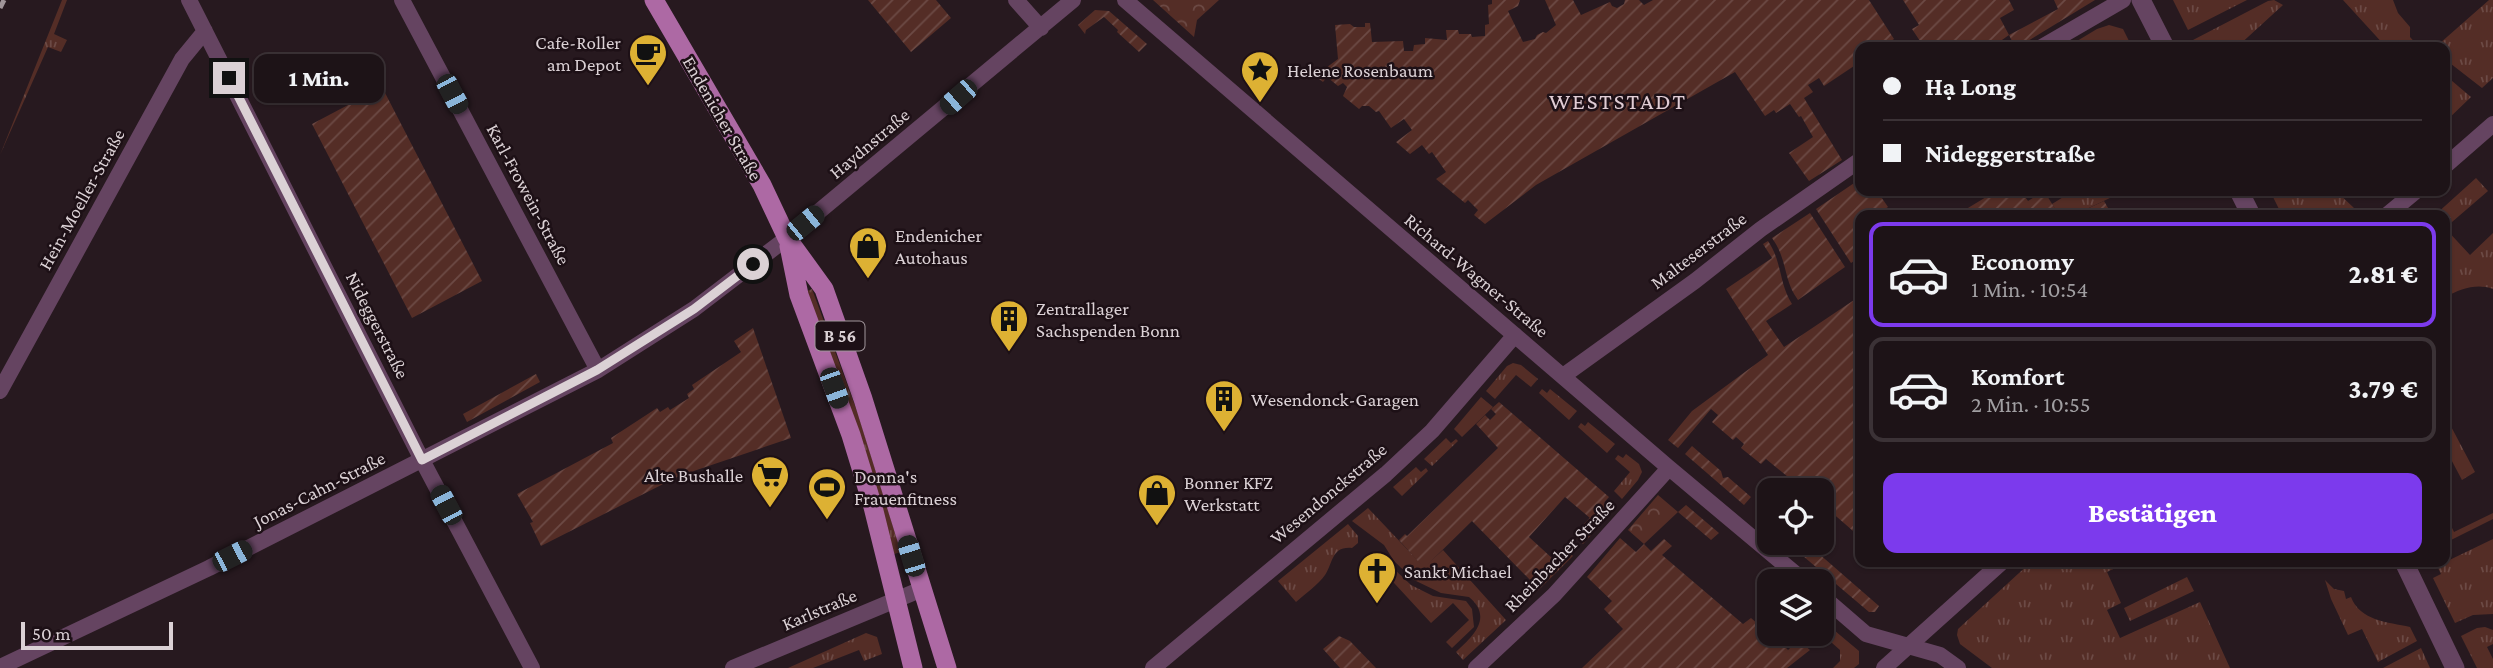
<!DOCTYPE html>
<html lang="de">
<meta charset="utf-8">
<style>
body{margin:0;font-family:"Crimson Pro",serif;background:#2a2024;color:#f1f3f6;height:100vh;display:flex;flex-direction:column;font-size:26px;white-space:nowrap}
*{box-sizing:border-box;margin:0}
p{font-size:23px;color:#a09ea1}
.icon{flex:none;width:38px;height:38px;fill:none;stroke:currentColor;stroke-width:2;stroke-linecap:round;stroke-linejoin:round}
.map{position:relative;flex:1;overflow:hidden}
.panel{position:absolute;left:1855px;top:210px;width:595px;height:357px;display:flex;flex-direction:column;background:#1d1317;border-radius:14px;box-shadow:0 2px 5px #0004,0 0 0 2px #3b3236}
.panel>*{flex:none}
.top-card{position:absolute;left:1855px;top:42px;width:595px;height:154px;border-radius:14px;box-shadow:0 2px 5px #0004,0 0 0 2px #3b3236;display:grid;align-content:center;height:154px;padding:0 28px;background:#1d1317}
.tools{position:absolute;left:1757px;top:478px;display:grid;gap:14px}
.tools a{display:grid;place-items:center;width:77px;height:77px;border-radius:14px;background:#1d1317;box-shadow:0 2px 5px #0004,0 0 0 2px #3b3236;font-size:35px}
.scale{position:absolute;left:21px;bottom:18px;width:152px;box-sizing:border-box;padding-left:7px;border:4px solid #dbd1d5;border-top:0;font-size:19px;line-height:24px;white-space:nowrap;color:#dbd1d5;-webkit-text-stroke:5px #1d1016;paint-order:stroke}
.end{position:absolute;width:32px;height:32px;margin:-16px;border:9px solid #dbd1d5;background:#111;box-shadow:0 0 0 4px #111}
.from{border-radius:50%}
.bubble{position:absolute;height:49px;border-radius:14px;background:#1d1317;box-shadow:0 2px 5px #0004,0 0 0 2px #3b3236;font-size:23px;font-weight:800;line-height:49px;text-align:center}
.car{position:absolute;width:21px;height:42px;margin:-21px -10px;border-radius:9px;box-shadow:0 0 5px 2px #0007;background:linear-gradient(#222 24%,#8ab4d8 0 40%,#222 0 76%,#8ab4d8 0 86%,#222 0)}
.top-card b{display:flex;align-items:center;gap:24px;height:66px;font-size:26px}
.top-card b+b{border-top:2px solid #3b3236}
.top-card i{width:18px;height:18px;background:#f1f3f6}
ul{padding:12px 0 0;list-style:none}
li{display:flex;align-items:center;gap:21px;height:105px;margin:0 14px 10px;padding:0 14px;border:4px solid #3b3236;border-radius:14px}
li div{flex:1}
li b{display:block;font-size:26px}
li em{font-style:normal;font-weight:800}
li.on{border-color:#7c3aed}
li>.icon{width:63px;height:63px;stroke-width:1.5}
.primary-button{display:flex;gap:14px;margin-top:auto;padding:14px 28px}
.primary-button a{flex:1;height:80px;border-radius:14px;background:#7c3aed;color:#fff;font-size:28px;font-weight:800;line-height:80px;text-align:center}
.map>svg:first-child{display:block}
.grass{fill:url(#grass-tufts)}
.park{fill:url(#park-crowns)}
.garden{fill:url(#garden-furrows)}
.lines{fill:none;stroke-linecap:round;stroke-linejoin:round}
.minor{stroke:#654461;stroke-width:16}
.tertiary{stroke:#654461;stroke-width:19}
.primary{stroke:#ad69a4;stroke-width:19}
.rail{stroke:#a09599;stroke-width:5;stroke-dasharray:14 7;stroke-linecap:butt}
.route{stroke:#dbd1d5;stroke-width:9}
.labels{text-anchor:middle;stroke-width:5;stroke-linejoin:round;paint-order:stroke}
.shield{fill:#1d1016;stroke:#a2979c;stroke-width:2}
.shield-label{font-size:18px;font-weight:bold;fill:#dbd1d5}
.poi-label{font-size:19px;fill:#dbd1d5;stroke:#1d1016;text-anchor:start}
.street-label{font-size:19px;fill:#dbd1d5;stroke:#1d1016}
.quarter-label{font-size:23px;letter-spacing:2px;fill:#e1cdd5;stroke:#1d1016}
</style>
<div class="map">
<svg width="2493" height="668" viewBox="0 0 2493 668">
<defs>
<pattern id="grass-tufts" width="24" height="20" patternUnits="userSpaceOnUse" patternTransform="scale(1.75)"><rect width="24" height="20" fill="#542d26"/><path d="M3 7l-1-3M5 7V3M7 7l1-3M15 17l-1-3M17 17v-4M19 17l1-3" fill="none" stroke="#6c4a45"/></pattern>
<pattern id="park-crowns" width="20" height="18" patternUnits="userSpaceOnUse" patternTransform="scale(1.75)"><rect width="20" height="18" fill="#542d26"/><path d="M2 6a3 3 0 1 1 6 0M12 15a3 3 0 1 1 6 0" fill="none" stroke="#6c4a45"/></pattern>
<pattern id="garden-furrows" width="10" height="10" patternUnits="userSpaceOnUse" patternTransform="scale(1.75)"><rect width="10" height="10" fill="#542d26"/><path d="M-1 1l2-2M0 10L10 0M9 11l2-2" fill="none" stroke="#6c4a45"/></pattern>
</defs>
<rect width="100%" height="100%" fill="#27191f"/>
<path class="grass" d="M62,0H67L54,34L67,40L61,52L48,47L0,155Z
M2173,0H2247L2188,30Z
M2274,0L2283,5L2237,47H2197L2193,40L2268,1Z
M2343,0H2393L2398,13L2410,27V37L2419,47H2386Z
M2489,0H2493V78L2482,88L2446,60L2450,55L2445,47L2439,44Z
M2109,25L2123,29L2132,47H2067L2097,29Z
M2445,75L2471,97L2445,122Z
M2476,178L2488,191L2445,228L2470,255L2493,233V289C2476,283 2461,289 2445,297V215H2435Z
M2073,191H2109L2112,197L2074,215H2059L2052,204Z
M2270,191H2336L2354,208L2346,215H2282Z
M812,289L858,414L901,552L894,554L853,416L807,291Z
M1513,363L1521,365L1538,379L1531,387L1516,375L1495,399L1486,391L1507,366Z
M1542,389L1547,393L1550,389L1577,411L1569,420L1539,393Z
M1481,397L1493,407L1462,437L1454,429Z
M2445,415L2475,472L2462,480L2445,448Z
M1588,422L1615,444L1607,453L1578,427L1581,423L1585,426Z
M1446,438L1451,443L1456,439L1458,441L1432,466L1424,459Z
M1626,454L1639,464L1642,472L1638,480L1622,499L1614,491L1630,472L1615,459L1618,455L1623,458Z
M1416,467L1421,472L1426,468L1428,471L1402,496L1393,487Z
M1604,502L1608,506L1605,510L1610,514L1583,544L1574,535Z
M1368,508L1424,567L1443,550L1506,620L1463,660L1456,652C1472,637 1494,618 1469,597L1441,593L1414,580L1394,561L1384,545L1352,521Z
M2445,513L2454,532L2493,513V519L2445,543Z
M1348,524L1358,536V543L1352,548C1331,546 1333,564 1325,575C1318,585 1305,594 1296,602L1278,581Z
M2493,539V614L2473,615L2455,623L2433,578L2441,574L2437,566Z
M1568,543L1573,547L1569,552L1573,556L1517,611L1509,604Z
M2031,562H2127L2107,572L2121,603L2107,610L2120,638L2200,602L2230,668H1992L1960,644L1957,635L1958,629Z
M1386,569H1394L1411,585L1433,596L1466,601L1472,609L1474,627L1452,648L1446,642L1469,620L1453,603L1431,623L1383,571Z
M2187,577L2194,591L2130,621L2124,608Z
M2325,580L2334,589L2344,591L2346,599L2351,597C2360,621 2388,622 2410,627L2417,641L2378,662L2362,629L2348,635L2331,599Z
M1822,620L1859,651V664L1854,668H1833L1840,661V650L1823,635Z
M2485,627L2493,630V644L2487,647L2493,659V668H2477L2461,636L2477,628Z
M866,633L877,637L882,654L864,661L859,650L813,668H788Z
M2421,648L2430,668H2383Z"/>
<path class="park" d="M1153,0H1219L1197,20L1194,37Z
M1658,495L1678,512L1644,544L1628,530Z"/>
<path class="garden" d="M868,0H936L951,18L911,52Z
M1492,0H1520L1518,6L1508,11L1523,42L1535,39L1537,35L1543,32L1546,33L1556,25L1545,0H1573L1581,15L1610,2L1612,6L1617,8L1624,4L1625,0H1639L1644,5L1653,0H1869L1894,39L1888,43L1890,47H1860V62L1824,86L1819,78L1808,85L1813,92L1804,98L1842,160L1809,181L1789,153L1813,137L1801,116L1799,117L1790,104L1776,113L1774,110L1765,116L1735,72L1536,185L1485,224L1474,215L1478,210L1468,200L1465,203L1436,179L1446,172L1432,152L1429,154L1422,145L1410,154L1396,142L1412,130L1404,119L1391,128L1379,111L1376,112L1369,106H1362L1359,109L1343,96L1347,87L1343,83L1338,86L1327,77L1323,82L1315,76L1338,59L1335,25L1350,24L1354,27H1365V23H1370L1372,42L1403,41L1404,51H1413L1414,45L1425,44V38L1447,40L1446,30H1458L1459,34H1471L1472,37L1485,36V25L1489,24L1488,5L1492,4Z
M1903,0H2009L2014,10L2000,18L2009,35L2058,9L2054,0H2095L2018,47H2015L2009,35L1992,47H1924L1912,29L1919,25Z
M1095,10L1109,11L1147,44L1139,52L1117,32L1118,30L1104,17L1086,30L1085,34L1078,25Z
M382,87L482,281L412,318L312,124Z
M1860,179V191H1877L1888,207L1876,215H1860V257L1851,263L1816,209Z
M1996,191H2021L2028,201L2044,191L2059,215H1966L1963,211Z
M2104,201L2111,213L2119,209L2123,215H2074Z
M1810,213L1845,267L1798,300C1783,280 1788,260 1772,238Z
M1768,241C1782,261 1779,284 1792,304L1766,321L1784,347L1860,296V537L1822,504V490H1804L1766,459L1761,464L1741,448L1744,444L1736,437L1733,440L1712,422L1718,415L1711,409L1678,448L1668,440L1692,411L1768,355L1726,289L1772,258L1763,244Z
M753,328L791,438L679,476L541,546L530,523L533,522L517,494L613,443L611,438L657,408L660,412L668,407L670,410L689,398L687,394L694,389L692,385L741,352L734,341Z
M536,374L540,382L467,422L463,414Z
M1499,402L1609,497L1590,518L1565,497L1529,537L1553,559L1532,582L1472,521L1424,568L1399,540L1405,534L1407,536L1498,448L1476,424L1485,415L1490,420L1496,414L1491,409Z
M1692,446L1721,471L1723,478L1728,477L1751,497L1744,505L1685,454Z
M1686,505L1719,533L1711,540L1678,512Z
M1620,538L1636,552L1644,544L1651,551L1664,539L1672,546L1662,555L1743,624L1751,618L1767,632L1769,630V634H1773L1788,650L1798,640L1810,650L1787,668H1582L1623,629L1604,609L1612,601L1587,577Z
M1810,546L1879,606L1875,612H1869L1803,556Z
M1339,636L1350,641L1376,668H1340L1323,649Z"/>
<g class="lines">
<path class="minor" d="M189,0L422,460L532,668
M402,0L598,370
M1016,0L1041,28
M1125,0L1668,467L1804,581
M2042,47L2123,0
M2445,166L2493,124
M2387,215L2416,191
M1563,376L1695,281L1761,229L1860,160
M0,391L182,59L205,31
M1822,596L1866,634L1940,655L1958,668
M0,667L209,568L598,370L694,309L787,238L1073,0
M733,668L922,589
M1153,668L1386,474L1432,431L1515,335
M1476,668L1554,595L1669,468
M1884,668L2002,562"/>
<path class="tertiary" d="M2141,0L2165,47
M2239,191L2251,215
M2404,562L2455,668"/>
<path class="primary" d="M654,0L762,185L787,238L824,289L863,399L947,668
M789,246L799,295L851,435L873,507L913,668"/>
<path class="rail" d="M0,8L4,0"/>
</g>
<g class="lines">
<path class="route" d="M229,78L422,460L597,370L694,309L753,264"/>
</g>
<defs>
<symbol id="cafe-pin" viewBox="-11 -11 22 30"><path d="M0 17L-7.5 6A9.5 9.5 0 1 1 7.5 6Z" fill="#ddb133" stroke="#1d1016"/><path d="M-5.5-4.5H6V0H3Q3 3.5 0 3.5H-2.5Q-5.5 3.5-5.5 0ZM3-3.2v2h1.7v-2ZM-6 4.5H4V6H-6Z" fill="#111"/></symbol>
<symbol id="sight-pin" viewBox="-11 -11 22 30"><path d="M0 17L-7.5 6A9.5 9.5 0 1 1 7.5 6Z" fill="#ddb133" stroke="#1d1016"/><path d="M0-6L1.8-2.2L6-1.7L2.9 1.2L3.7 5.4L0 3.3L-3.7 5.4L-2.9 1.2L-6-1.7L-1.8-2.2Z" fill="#111"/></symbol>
<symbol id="shop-pin" viewBox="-11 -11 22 30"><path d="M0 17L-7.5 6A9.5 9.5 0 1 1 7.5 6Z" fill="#ddb133" stroke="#1d1016"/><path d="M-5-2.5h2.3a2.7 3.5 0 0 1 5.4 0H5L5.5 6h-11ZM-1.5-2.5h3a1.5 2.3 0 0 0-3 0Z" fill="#111"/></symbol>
<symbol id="building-pin" viewBox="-11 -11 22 30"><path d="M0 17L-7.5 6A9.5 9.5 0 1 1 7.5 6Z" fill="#ddb133" stroke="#1d1016"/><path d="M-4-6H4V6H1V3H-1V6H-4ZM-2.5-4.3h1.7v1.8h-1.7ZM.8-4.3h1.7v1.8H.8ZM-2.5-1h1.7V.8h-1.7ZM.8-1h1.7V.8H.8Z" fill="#111"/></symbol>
<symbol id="supermarket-pin" viewBox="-11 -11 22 30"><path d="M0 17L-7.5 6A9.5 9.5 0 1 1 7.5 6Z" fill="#ddb133" stroke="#1d1016"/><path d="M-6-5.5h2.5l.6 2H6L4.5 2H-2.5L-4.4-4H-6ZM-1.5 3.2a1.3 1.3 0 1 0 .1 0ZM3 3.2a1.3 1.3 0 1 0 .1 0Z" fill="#111"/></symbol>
<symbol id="stadium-pin" viewBox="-11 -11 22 30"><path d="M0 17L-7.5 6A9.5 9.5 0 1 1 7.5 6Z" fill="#ddb133" stroke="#1d1016"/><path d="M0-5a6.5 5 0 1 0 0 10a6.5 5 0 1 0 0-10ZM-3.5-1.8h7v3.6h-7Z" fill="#111"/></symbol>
<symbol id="church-pin" viewBox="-11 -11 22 30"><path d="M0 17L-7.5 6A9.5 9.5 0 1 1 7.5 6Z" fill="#ddb133" stroke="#1d1016"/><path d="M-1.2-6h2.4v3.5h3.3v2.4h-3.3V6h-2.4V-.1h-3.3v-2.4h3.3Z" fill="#111"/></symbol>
</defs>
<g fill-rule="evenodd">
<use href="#cafe-pin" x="626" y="31" width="44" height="60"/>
<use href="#sight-pin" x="1238" y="48" width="44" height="60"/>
<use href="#shop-pin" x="846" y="224" width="44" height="60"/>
<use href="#building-pin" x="987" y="297" width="44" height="60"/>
<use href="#building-pin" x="1202" y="377" width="44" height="60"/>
<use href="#supermarket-pin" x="748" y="453" width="44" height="60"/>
<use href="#stadium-pin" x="805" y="465" width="44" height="60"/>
<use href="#shop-pin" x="1135" y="471" width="44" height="60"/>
<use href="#church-pin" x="1355" y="549" width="44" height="60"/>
</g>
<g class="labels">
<rect class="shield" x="815.5" y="321.5" width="49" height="29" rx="5"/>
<g class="shield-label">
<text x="840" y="342">B 56</text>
</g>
<g class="poi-label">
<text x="621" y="49" text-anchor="end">Cafe-Roller<tspan x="621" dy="22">am Depot</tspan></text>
<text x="1287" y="77">Helene Rosenbaum</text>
<text x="895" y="242">Endenicher<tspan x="895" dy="22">Autohaus</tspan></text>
<text x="1036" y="315">Zentrallager<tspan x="1036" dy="22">Sachspenden Bonn</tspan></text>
<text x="1251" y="406">Wesendonck-Garagen</text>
<text x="743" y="482" text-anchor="end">Alte Bushalle</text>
<text x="854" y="483">Donna's<tspan x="854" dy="22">Frauenfitness</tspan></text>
<text x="1184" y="489">Bonner KFZ<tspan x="1184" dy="22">Werkstatt</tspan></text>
<text x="1404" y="578">Sankt Michael</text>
</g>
<g class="street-label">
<text transform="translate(723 118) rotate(60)" y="7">Endenicher Straße</text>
<text transform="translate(869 143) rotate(-40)" y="7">Haydnstraße</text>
<text transform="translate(529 194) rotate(62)" y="7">Karl-Frowein-Straße</text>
<text transform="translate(81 199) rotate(-61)" y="7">Hein-Moeller-Straße</text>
<text transform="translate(1698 250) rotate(-37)" y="7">Malteserstraße</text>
<text transform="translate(1477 275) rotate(40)" y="7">Richard-Wagner-Straße</text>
<text transform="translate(378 325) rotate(63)" y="7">Nideggerstraße</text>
<text transform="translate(319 489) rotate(-27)" y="7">Jonas-Cahn-Straße</text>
<text transform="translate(1328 493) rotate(-40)" y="7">Wesendonckstraße</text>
<text transform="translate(1559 555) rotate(-46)" y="7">Rheinbacher Straße</text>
<text transform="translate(819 609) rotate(-23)" y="7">Karlstraße</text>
</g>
<g class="quarter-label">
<text x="1618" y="109">WESTSTADT</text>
</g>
</g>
</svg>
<div class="tools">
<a><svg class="icon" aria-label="locate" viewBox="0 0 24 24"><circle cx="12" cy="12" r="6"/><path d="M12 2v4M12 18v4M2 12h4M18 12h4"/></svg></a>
<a><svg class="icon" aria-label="layers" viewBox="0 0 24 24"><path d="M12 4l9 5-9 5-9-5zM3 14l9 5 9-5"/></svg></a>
</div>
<div class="scale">50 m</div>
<i class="end from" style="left:753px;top:264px"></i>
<i class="end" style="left:229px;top:78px"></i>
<div class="bubble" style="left:254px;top:54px;width:130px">1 Min.</div>
<i class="car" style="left:452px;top:94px;rotate:152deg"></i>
<i class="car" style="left:958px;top:97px;rotate:229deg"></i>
<i class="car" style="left:805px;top:223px;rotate:51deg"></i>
<i class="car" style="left:834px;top:388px;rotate:160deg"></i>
<i class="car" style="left:446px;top:505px;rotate:332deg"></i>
<i class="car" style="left:232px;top:556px;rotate:63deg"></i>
<i class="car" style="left:911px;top:556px;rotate:343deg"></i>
<div class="top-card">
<b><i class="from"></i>Hạ Long</b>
<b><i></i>Nideggerstraße</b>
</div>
<section class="panel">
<ul>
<li class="on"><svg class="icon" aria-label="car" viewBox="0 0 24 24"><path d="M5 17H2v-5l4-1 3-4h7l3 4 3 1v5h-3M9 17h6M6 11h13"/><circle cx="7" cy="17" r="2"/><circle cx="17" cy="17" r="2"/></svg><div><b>Economy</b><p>1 Min. · 10:54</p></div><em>2.81 €</em></li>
<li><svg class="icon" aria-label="car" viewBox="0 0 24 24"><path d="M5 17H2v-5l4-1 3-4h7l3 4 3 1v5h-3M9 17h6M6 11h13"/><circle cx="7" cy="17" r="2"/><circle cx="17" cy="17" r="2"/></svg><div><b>Komfort</b><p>2 Min. · 10:55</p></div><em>3.79 €</em></li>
</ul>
<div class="primary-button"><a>Bestätigen</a></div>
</section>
</div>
